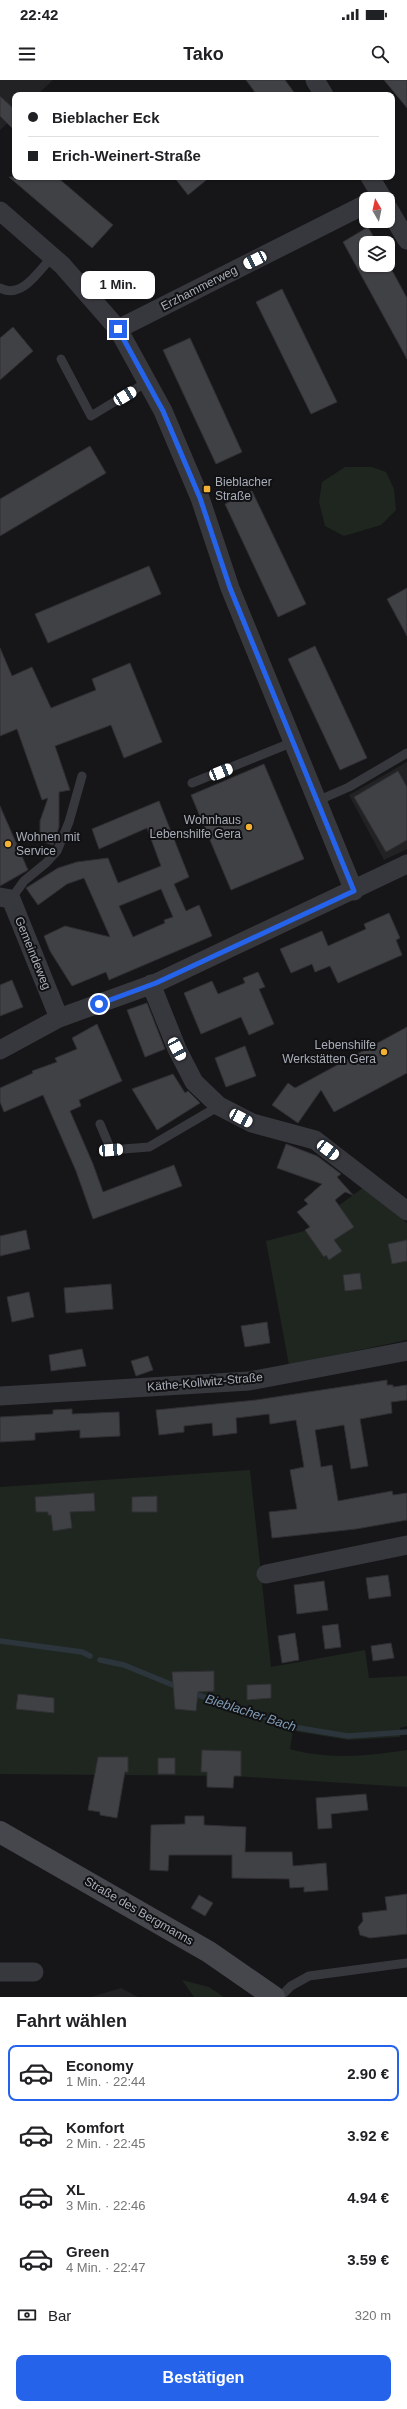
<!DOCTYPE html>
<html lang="de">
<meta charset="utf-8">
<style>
body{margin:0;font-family:Helvetica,sans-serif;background:#f2f2f2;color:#202124;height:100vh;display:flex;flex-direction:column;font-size:15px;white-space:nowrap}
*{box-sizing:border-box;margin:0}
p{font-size:13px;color:#757577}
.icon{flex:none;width:22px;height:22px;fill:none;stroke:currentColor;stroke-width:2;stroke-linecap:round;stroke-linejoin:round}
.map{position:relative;height:1917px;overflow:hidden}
.sheet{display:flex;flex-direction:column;background:#fff;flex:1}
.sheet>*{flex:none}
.guide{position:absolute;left:12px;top:12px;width:383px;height:88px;border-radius:8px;box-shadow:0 1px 3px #0004;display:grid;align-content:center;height:88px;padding:0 16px;background:#fff}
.needle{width:26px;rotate:351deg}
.buttons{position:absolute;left:359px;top:112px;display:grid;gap:8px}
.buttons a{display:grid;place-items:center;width:36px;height:36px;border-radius:8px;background:#fff;box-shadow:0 1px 3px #0004;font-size:20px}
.end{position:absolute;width:18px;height:18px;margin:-9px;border:5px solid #2563eb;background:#fff;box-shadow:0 0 0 2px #fff}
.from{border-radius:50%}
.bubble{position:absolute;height:28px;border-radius:8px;background:#fff;box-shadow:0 1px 3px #0004;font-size:13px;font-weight:700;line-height:28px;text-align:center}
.car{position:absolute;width:12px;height:24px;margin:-12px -6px;border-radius:5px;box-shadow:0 0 3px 1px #0007;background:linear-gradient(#fff 24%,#345 0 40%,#fff 0 76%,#345 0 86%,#fff 0)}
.guide b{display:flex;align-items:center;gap:14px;height:38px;font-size:15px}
.guide b+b{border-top:1px solid #e0e0e0}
.guide i{width:10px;height:10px;background:#202124}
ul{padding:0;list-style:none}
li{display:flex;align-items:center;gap:12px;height:56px;margin:0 8px 6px;padding:0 8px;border:2px solid transparent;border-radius:8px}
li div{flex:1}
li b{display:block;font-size:15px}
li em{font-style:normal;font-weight:700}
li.active{border-color:#2563eb}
li>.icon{width:36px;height:36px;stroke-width:1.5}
h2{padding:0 16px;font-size:18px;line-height:48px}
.pay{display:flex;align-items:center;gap:10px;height:44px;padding:0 16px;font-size:15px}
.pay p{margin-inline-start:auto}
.cta{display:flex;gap:8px;margin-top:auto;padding:8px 16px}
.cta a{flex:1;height:46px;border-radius:8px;background:#2563eb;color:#fff;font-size:16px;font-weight:700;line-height:46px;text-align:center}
.status{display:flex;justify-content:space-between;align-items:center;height:28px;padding:0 20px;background:#fff;direction:ltr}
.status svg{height:11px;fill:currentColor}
header{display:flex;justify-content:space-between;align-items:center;height:52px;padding:0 16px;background:#fff;font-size:18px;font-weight:700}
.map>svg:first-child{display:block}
.built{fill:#222225}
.green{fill:#1e261f}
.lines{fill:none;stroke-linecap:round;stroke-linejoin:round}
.stream{stroke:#2c353c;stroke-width:5.5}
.building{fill:#404145;stroke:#303034;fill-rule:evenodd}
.lane{stroke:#37383d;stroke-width:9}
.street{stroke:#37383d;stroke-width:19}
.secondary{stroke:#45474d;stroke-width:22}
.route{stroke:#2563eb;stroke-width:5}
.poi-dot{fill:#f2b134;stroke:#111113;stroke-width:1.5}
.labels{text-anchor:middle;stroke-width:4;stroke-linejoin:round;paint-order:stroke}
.street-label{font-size:12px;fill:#a8adb8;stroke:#111113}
.poi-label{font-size:12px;fill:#a8adb8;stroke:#111113;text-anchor:start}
.water-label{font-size:13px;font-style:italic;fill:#7f9bb3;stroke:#111113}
</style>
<div class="status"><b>22:42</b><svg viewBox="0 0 49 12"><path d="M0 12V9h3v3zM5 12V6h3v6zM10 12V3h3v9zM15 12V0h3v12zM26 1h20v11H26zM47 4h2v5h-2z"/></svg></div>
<header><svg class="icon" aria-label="menu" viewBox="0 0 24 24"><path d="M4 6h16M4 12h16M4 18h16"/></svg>Tako<svg class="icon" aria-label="search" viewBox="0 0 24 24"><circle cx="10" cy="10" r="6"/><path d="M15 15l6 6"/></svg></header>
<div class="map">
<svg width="407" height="1917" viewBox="0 0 407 1917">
<rect width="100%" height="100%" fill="#161618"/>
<path class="built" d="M0,0H53L37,15H15V36L0,50Z
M407,682V769L384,780L349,715Z
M121,1908L138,1917H91Z"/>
<path class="green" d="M345,387H372L386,392L394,409L396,430L381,445L344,456L325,446L319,422L322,402Z
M364,1107L407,1143V1260L289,1285L266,1161L304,1151Z
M250,1390L271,1587L365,1570L369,1598L407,1596V1646L400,1648V1657L349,1660L293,1651L290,1669C328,1680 368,1676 407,1670V1707L234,1696L0,1694V1407Z
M182,1900L209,1907L224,1917H194Z"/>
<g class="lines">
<path class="stream" d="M0,1561L82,1572L90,1576
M100,1580L124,1585L180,1608
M192,1613L299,1648L348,1656L407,1652"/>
</g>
<path class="building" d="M246,0H285L296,15H257Z
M384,0H407V28Z
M0,16L15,30V51L0,36Z
M9,97H57L113,145L92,168Z
M174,97H210L188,115Z
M368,147L377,163H366V185H388V183L407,218V279L343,162Z
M282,209L337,322L311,334L256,222Z
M13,247L33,271L0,300V258Z
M190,258L242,372L216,384L163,270Z
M90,366L106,393L0,456V419Z
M252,411L306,524L278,537L225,424Z
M149,486L161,514L48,563L35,534Z
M407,508V556L387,519Z
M315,566L367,678L340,690L288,579Z
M0,568L12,596L32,587L51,628L96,610L92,599L130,583L162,662L124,678L111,645L55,666L70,710L59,712V747L53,765L40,761V741L48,718L42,720L17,649L0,656Z
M264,684L304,779L231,810L191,715Z
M398,691L407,707V760L386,772L354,717Z
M159,721L189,797L174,804L186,831L199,825L212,856L109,900L106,892L72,906L50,871L44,856L65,846L110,857L84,798L67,804L38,825L26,808L58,788L77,782L108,778L118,803L161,786L147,748L99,769L92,749ZM161,809L173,837L164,840L165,843L133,857L119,826Z
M0,726L28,790L0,806Z
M389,833L400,858L396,860L402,875L338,903L330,886L315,892L312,884L291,893L280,869L322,851L328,866L366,849L364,844Z
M258,892L265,907L259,909L274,944L249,955L241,937L201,954L184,913L212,901L218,914L245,903L243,898Z
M12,900L23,927L0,936V905Z
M147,923L165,969L145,977L127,930Z
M97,944L122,1001L79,1020L81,1026L70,1031L93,1084L103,1112L174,1085L182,1106L93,1139L76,1091L43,1015L4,1032L0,1022V1008L33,993L32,991L57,982L55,978L77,969L72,958Z
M407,947V993L334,1032L321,1010L298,1043L272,1025L288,1003L295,1008Z
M245,966L256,996L226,1007L215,978Z
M173,994L185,1013L188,1011L200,1023L157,1050L132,1009Z
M286,1064L317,1076L341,1094L337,1097L353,1115L345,1112L335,1120L354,1147L334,1160L342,1171L329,1180L326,1175L324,1177L305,1150L310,1147L297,1132L308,1124L304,1120L322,1104L277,1088Z
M26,1150L30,1169L0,1176V1156Z
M407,1160V1181L392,1184L388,1164Z
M360,1193L362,1209L345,1211L343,1195Z
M111,1204L113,1229L66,1233L64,1208Z
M29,1212L34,1237L12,1242L7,1217Z
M267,1242L270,1263L245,1267L241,1246Z
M82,1269L86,1286L51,1291L49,1275Z
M148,1276L153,1290L136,1296L131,1281Z
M387,1300V1305H393V1307L407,1305V1320L391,1322L392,1333L360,1339L368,1386L351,1389L344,1345L315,1350L321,1387L332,1385L338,1421L392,1411L393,1415L407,1413V1440L356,1449L272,1458L269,1432L297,1429L290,1390L304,1387L296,1340L270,1344L269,1334L236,1338L237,1353L213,1356L212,1343L184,1346V1352L159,1355L156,1330L256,1320Z
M72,1329V1334L119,1332L120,1356L80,1358V1350L35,1353V1360L0,1362V1337L53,1334V1330Z
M94,1413L95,1431L70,1432L72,1448L53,1451L51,1435H48V1432H36L35,1417Z
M157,1416V1432H132V1417Z
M388,1495L391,1516L369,1519L366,1498Z
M324,1501L328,1530L297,1534L294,1505Z
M338,1544L341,1567L325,1569L322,1546Z
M295,1553L299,1580L282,1583L278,1556Z
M391,1563L394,1578L373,1581L371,1566Z
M214,1591V1611L198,1612L196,1631L175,1629L172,1592Z
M271,1604V1618L247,1620V1605Z
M18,1614L54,1618V1633L16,1629Z
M202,1670L241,1671V1696H234L233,1708L207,1707V1692H201Z
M98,1677H128V1692H125L117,1738L100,1735V1732L88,1730Z
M158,1678H175V1694H158Z
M366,1714L368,1730L331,1734L332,1748L318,1749L316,1718Z
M185,1736H204V1745L246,1747L245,1772H292L293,1786L326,1783L328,1810L304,1812V1807L290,1808L289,1799L232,1798V1775H169L168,1791L150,1790L151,1745L185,1744Z
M407,1814V1854L370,1858L360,1855L358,1847L363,1841L362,1833L387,1830L385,1817Z
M199,1815L213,1823L205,1836L191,1828Z"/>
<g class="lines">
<path class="lane" d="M0,208C22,220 39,190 52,177
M61,279L91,336L147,302
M192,703L293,662
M317,721L349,707L407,673
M11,819L24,801L46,783L57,771L69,742L82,696
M100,1044L111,1070L149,1067L219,1026
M280,1917L291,1906L309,1896L407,1883"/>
<path class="street" d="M315,0L324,15
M370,97L383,119
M388,128L407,160
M0,131L62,185L118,249L163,331L200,418L230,508L354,811
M118,249L366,124
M0,817L11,819L59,938
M151,904L177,969L194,1002L219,1026L252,1043L315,1060L407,1131
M0,970L59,938L156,903L407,784
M0,1316L249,1301L407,1271
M266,1494L407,1465
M0,1892H34"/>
<path class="secondary" d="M0,1752L209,1872L274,1917"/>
</g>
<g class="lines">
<path class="route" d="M99,924L156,903L354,811L230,508L200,418L163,331L118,249"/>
</g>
<g class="poi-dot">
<rect x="203" y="405" width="8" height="8" rx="2"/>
<circle cx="249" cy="747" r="4"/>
<circle cx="8" cy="764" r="4"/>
<circle cx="384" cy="972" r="4"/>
</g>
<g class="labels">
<g class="street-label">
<text transform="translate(199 208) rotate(-27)" y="4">Erzhammerweg</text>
<text transform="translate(33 873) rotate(68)" y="4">Gemeindeweg</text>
<text transform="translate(205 1302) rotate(-5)" y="4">Käthe-Kollwitz-Straße</text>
<text transform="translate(139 1831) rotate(30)" y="4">Straße des Bergmanns</text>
</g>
<g class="poi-label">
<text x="215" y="406">Bieblacher<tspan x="215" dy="14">Straße</tspan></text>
<text x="241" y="744" text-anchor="end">Wohnhaus<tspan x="241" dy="14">Lebenshilfe Gera</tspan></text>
<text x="16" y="761">Wohnen mit<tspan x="16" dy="14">Service</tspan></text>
<text x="376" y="969" text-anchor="end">Lebenshilfe<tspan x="376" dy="14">Werkstätten Gera</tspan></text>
</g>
<g class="water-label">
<text transform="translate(251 1632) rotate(18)" y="5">Bieblacher Bach</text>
</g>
</g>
</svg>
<div class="buttons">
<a><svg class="needle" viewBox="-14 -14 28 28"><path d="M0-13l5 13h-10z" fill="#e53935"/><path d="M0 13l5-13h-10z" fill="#757577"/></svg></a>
<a><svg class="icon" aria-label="layers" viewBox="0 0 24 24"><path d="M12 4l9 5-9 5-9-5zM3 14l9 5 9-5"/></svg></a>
</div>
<i class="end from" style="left:99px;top:924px"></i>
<i class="end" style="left:118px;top:249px"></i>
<div class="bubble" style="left:81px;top:191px;width:74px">1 Min.</div>
<i class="car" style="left:255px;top:180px;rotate:243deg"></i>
<i class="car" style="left:125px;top:316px;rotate:59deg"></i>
<i class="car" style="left:221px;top:692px;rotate:68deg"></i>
<i class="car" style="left:177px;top:969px;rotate:152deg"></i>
<i class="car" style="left:241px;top:1038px;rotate:118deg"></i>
<i class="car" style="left:111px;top:1070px;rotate:86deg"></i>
<i class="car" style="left:328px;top:1070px;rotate:127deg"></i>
<div class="guide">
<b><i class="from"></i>Bieblacher Eck</b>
<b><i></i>Erich-Weinert-Straße</b>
</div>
</div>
<section class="sheet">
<h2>Fahrt wählen</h2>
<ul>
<li class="active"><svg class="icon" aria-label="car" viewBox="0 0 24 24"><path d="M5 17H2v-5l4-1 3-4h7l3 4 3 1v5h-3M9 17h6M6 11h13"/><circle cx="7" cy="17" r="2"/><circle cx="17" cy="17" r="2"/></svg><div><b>Economy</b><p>1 Min. · 22:44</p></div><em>2.90 €</em></li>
<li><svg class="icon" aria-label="car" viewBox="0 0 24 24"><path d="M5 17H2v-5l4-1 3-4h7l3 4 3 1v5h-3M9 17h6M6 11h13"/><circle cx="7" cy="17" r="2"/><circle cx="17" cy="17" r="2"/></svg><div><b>Komfort</b><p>2 Min. · 22:45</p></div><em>3.92 €</em></li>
<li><svg class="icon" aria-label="car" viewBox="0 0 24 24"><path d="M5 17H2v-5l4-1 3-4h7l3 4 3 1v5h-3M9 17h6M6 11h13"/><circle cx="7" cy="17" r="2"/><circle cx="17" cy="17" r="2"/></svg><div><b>XL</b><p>3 Min. · 22:46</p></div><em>4.94 €</em></li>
<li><svg class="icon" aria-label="car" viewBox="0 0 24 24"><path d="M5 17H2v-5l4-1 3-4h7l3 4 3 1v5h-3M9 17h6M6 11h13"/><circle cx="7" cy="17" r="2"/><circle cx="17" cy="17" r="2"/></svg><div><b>Green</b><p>4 Min. · 22:47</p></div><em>3.59 €</em></li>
</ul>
<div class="pay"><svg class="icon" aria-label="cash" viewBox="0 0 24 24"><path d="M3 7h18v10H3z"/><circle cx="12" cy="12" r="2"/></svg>Bar<p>320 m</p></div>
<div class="cta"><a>Bestätigen</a></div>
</section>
